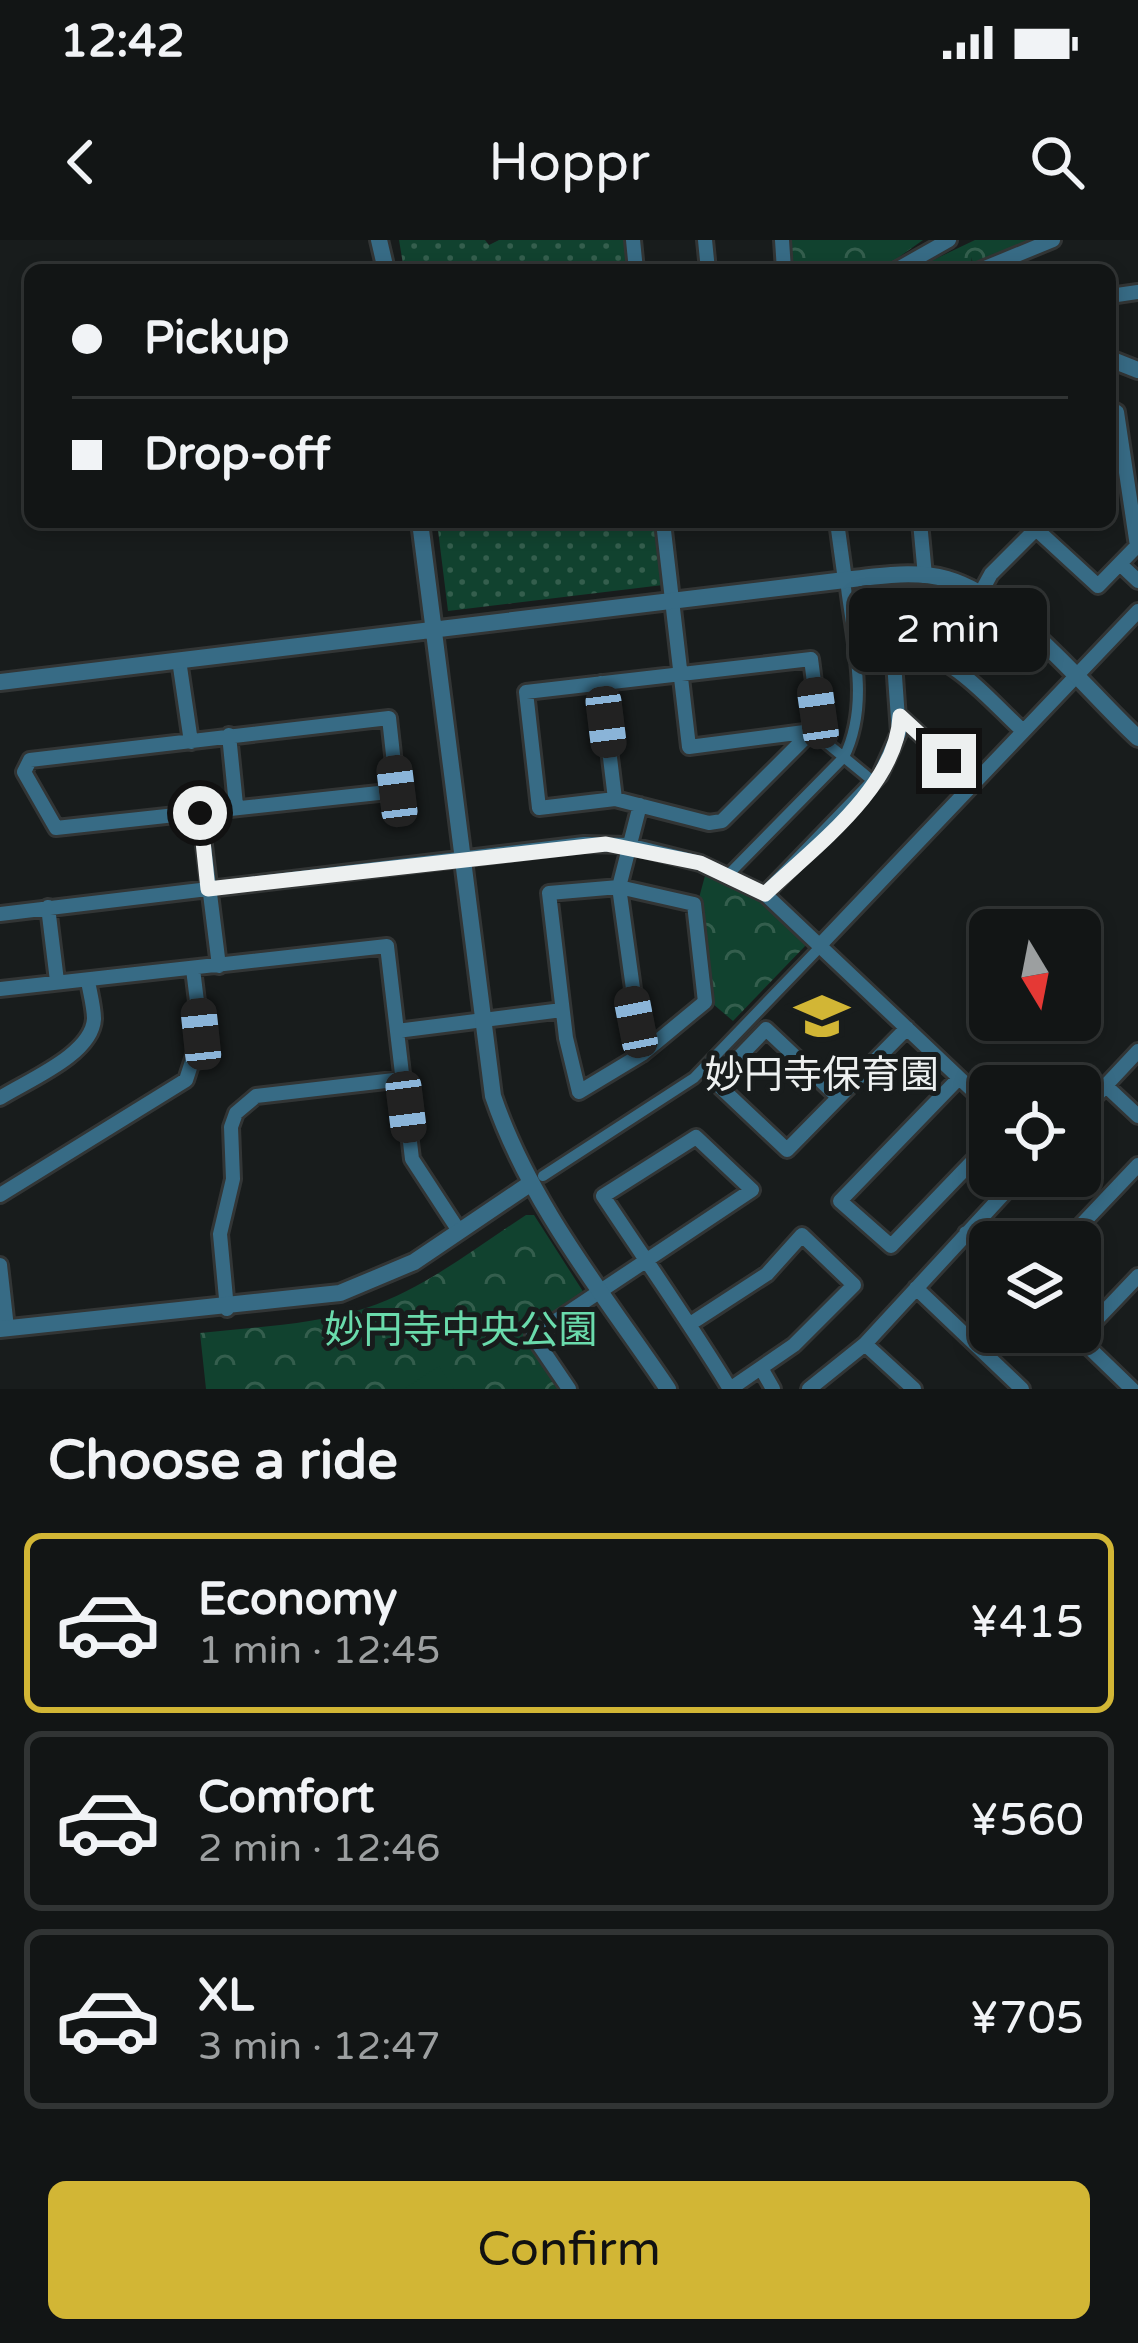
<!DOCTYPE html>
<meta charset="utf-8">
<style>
body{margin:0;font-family:"Varela Round","Noto Sans JP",sans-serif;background:#1f2222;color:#f1f3f6;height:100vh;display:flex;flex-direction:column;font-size:45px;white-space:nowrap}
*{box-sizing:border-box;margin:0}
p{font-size:39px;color:#9c9fa0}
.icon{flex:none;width:66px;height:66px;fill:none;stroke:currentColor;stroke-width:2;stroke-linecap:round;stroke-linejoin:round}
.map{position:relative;height:1149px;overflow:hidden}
.sheet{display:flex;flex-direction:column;background:#121515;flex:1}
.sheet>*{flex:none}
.hud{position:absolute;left:24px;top:24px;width:1092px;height:264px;border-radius:18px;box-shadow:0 6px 18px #0003,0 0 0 3px #313434;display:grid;align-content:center;height:264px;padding:0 48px;background:#121515}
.needle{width:78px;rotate:170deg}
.fabs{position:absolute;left:969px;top:669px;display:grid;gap:24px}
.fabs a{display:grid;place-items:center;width:132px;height:132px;border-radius:18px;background:#121515;box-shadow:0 6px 18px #0003,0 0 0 3px #313434;font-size:60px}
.end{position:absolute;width:54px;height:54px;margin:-27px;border:15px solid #edf0f0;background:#111;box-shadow:0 0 0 6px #111}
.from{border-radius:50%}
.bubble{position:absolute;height:84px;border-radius:18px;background:#121515;box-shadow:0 6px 18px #0003,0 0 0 3px #313434;font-size:39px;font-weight:600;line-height:84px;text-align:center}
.car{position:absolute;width:36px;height:72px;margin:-36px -18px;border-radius:15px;box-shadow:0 0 9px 3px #0007;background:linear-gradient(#222 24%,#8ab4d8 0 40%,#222 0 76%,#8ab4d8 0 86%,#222 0)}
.hud b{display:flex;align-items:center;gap:42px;height:114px;font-size:45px}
.hud b+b{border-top:3px solid #313434}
.hud i{width:30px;height:30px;background:#f1f3f6}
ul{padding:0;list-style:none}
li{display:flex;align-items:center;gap:36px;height:180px;margin:0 24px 18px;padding:0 24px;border:6px solid #313434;border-radius:18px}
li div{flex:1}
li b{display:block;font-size:45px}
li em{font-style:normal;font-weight:600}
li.selected{border-color:#d2b635}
li>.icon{width:108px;height:108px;stroke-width:1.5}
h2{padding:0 48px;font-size:54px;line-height:144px}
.button{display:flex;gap:24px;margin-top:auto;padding:24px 48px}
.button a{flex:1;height:138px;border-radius:18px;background:#d2b635;color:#111;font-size:48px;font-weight:600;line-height:138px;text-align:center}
.status{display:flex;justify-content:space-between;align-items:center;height:84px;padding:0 60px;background:#121515;direction:ltr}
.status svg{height:33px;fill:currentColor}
header{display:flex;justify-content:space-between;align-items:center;height:156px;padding:0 48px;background:#121515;font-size:54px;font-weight:600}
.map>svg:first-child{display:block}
.grass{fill:url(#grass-dots)}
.forest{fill:url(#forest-crowns)}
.pitch{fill:#11422f}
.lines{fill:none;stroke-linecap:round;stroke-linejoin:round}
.pedestrian-casing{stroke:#323535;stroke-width:16}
.minor-casing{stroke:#323535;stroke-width:20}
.tertiary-casing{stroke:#323535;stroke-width:22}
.pedestrian{stroke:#376b85;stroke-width:10}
.minor{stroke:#376b85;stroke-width:14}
.tertiary{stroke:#376b85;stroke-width:16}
.route{stroke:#edf0f0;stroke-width:15}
.labels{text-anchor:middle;stroke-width:10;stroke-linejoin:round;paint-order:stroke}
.poi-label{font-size:39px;fill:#edf0f0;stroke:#181c1c}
.park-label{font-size:39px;fill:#6adbac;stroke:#181c1c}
</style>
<div class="status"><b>12:42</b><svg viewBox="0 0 49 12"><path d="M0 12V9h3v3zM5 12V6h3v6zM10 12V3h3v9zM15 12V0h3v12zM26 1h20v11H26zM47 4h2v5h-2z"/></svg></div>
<header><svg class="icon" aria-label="back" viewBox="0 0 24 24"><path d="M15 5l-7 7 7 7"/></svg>Hoppr<svg class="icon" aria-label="search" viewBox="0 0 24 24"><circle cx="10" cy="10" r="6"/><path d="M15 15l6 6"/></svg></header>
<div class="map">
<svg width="1138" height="1149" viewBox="0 0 1138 1149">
<defs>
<pattern id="grass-dots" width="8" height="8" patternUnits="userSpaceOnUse" patternTransform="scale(3)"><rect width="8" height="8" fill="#11422f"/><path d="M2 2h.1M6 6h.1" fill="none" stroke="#345e4d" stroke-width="1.8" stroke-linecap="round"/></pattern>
<pattern id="forest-crowns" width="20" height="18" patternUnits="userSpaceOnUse" patternTransform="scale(3)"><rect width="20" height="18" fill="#11422f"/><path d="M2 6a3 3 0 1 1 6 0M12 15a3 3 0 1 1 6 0" fill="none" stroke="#345e4d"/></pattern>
</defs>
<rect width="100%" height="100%" fill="#181c1c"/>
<path class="grass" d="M399,0H485L489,5L499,0H626L629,30H404Z
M437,282H656L663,345L448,371Z"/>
<path class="forest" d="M786,0H923L881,30H789Z
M975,0H1032L973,23L971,17L973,30H912Z
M706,632L746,649L808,703L733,781L713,764L699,658Z
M526,975H534L584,1053L523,1093L560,1149H206L200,1093C255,1087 313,1085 366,1068C424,1049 475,1008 526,975Z"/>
<path class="pitch" d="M439,1126L454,1149H404Z"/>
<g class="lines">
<defs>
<path id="pedestrian" d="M812,491L874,542
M729,634L844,517C870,464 853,405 846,348
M543,936L694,838L821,706"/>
<path id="minor" d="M633,0L636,30
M705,0L708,30
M782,0L784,30
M896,30L949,0
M980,30L1053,0
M1110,56L1138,52
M663,282L689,507L812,491
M837,282L845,340
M920,282L925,336
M1120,324L1138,341
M980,354L991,334L1036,289L1098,346L1137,306L1117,172L1110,168
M811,419L818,473L812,491L722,581L709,583L615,559L539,568L526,452Z
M179,420L191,502
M601,443L615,559
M900,476L973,543
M389,478L397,551L56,588L24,532L30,520Z
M229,495L236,565
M640,565L619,647L642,814
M200,573L219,726
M619,647L694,664L705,762L642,814L579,852L566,798L549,653Z
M765,654L880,535L899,493L893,408C950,409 983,454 1023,491
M48,667L57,741
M0,674L584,604L628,605L700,623L765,654L990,867
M820,705L1138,371
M0,749L387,706L412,919L459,991
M397,791L562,770
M959,838L840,961L891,1006L990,903
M1106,846L1138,876
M838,857L766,789L715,842L787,910L907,788
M0,858C26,841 92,815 94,779C94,767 90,753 88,741
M1080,873L1138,811
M0,955L186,840L201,794L193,729
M966,993L990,1015
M1065,1002L1138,925
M0,1025L7,1088
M916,1048L1022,1149
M227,1069L220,994L233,939L231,887L236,873L256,856L403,839
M1076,1095L1132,1149
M1079,1098L1138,1036
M865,1104L914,1149
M761,1128L773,1149
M569,1149L533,1096C606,1047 679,999 752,950L696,897L603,956C646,1021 690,1083 730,1149L794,1105L854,1045L802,995L767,1034L690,1084
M809,1149L865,1104L1020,936"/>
<path id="tertiary" d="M379,0L386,30
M1110,119L1138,130
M420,282L493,856C529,963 605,1056 668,1149
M0,442L845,340C877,336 915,330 947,339C1016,359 1085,449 1138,498
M0,1089L340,1053L414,1022L531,943"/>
</defs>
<use href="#pedestrian" class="pedestrian-casing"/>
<use href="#minor" class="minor-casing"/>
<use href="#tertiary" class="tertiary-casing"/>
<use href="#pedestrian" class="pedestrian"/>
<use href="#minor" class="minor"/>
<use href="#tertiary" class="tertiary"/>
</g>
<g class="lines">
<path class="route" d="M200,573L208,649L606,604L700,623L765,654C813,608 897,547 900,476L949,521"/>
</g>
<defs>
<symbol id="school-bare" viewBox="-9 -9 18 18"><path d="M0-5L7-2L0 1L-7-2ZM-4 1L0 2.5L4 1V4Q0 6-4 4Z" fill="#d2b635" stroke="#181c1c" stroke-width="2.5" paint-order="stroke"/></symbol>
</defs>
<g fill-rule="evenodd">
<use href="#school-bare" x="784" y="738" width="76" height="76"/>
</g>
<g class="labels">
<g class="poi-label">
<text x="822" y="848">妙円寺保育園</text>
</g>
<g class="park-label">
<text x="461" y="1103">妙円寺中央公園</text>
</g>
</g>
</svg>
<div class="fabs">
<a><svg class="needle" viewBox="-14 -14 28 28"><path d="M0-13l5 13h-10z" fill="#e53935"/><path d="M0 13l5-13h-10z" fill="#9c9fa0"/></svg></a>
<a><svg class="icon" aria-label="locate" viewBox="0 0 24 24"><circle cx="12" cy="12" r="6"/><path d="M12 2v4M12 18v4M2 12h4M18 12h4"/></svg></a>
<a><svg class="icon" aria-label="layers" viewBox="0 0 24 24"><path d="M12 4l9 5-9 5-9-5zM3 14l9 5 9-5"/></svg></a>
</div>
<i class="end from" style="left:200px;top:573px"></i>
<i class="end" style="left:949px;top:521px"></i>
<div class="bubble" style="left:849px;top:348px;width:198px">2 min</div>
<i class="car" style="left:818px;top:473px;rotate:352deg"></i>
<i class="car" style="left:606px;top:482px;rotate:173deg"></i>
<i class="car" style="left:397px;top:551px;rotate:353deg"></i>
<i class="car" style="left:636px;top:782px;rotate:349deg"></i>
<i class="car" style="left:201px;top:794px;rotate:354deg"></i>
<i class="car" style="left:406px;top:867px;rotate:173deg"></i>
<div class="hud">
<b><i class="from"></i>Pickup</b>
<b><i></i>Drop-off</b>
</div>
</div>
<section class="sheet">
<h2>Choose a ride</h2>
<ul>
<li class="selected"><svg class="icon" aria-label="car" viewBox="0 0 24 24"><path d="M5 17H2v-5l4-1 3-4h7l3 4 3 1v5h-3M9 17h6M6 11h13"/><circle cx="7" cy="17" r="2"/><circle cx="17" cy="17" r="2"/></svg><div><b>Economy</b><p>1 min · 12:45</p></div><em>¥415</em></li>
<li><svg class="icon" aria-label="car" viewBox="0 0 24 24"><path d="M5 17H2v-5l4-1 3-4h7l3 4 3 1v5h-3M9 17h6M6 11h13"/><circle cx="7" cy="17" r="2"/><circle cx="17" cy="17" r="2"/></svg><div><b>Comfort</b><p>2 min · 12:46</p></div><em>¥560</em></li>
<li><svg class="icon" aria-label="car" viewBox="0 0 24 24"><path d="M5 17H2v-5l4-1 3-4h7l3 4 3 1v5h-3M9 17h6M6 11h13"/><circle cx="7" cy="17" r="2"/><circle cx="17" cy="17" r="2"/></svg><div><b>XL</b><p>3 min · 12:47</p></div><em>¥705</em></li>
</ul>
<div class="button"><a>Confirm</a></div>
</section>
